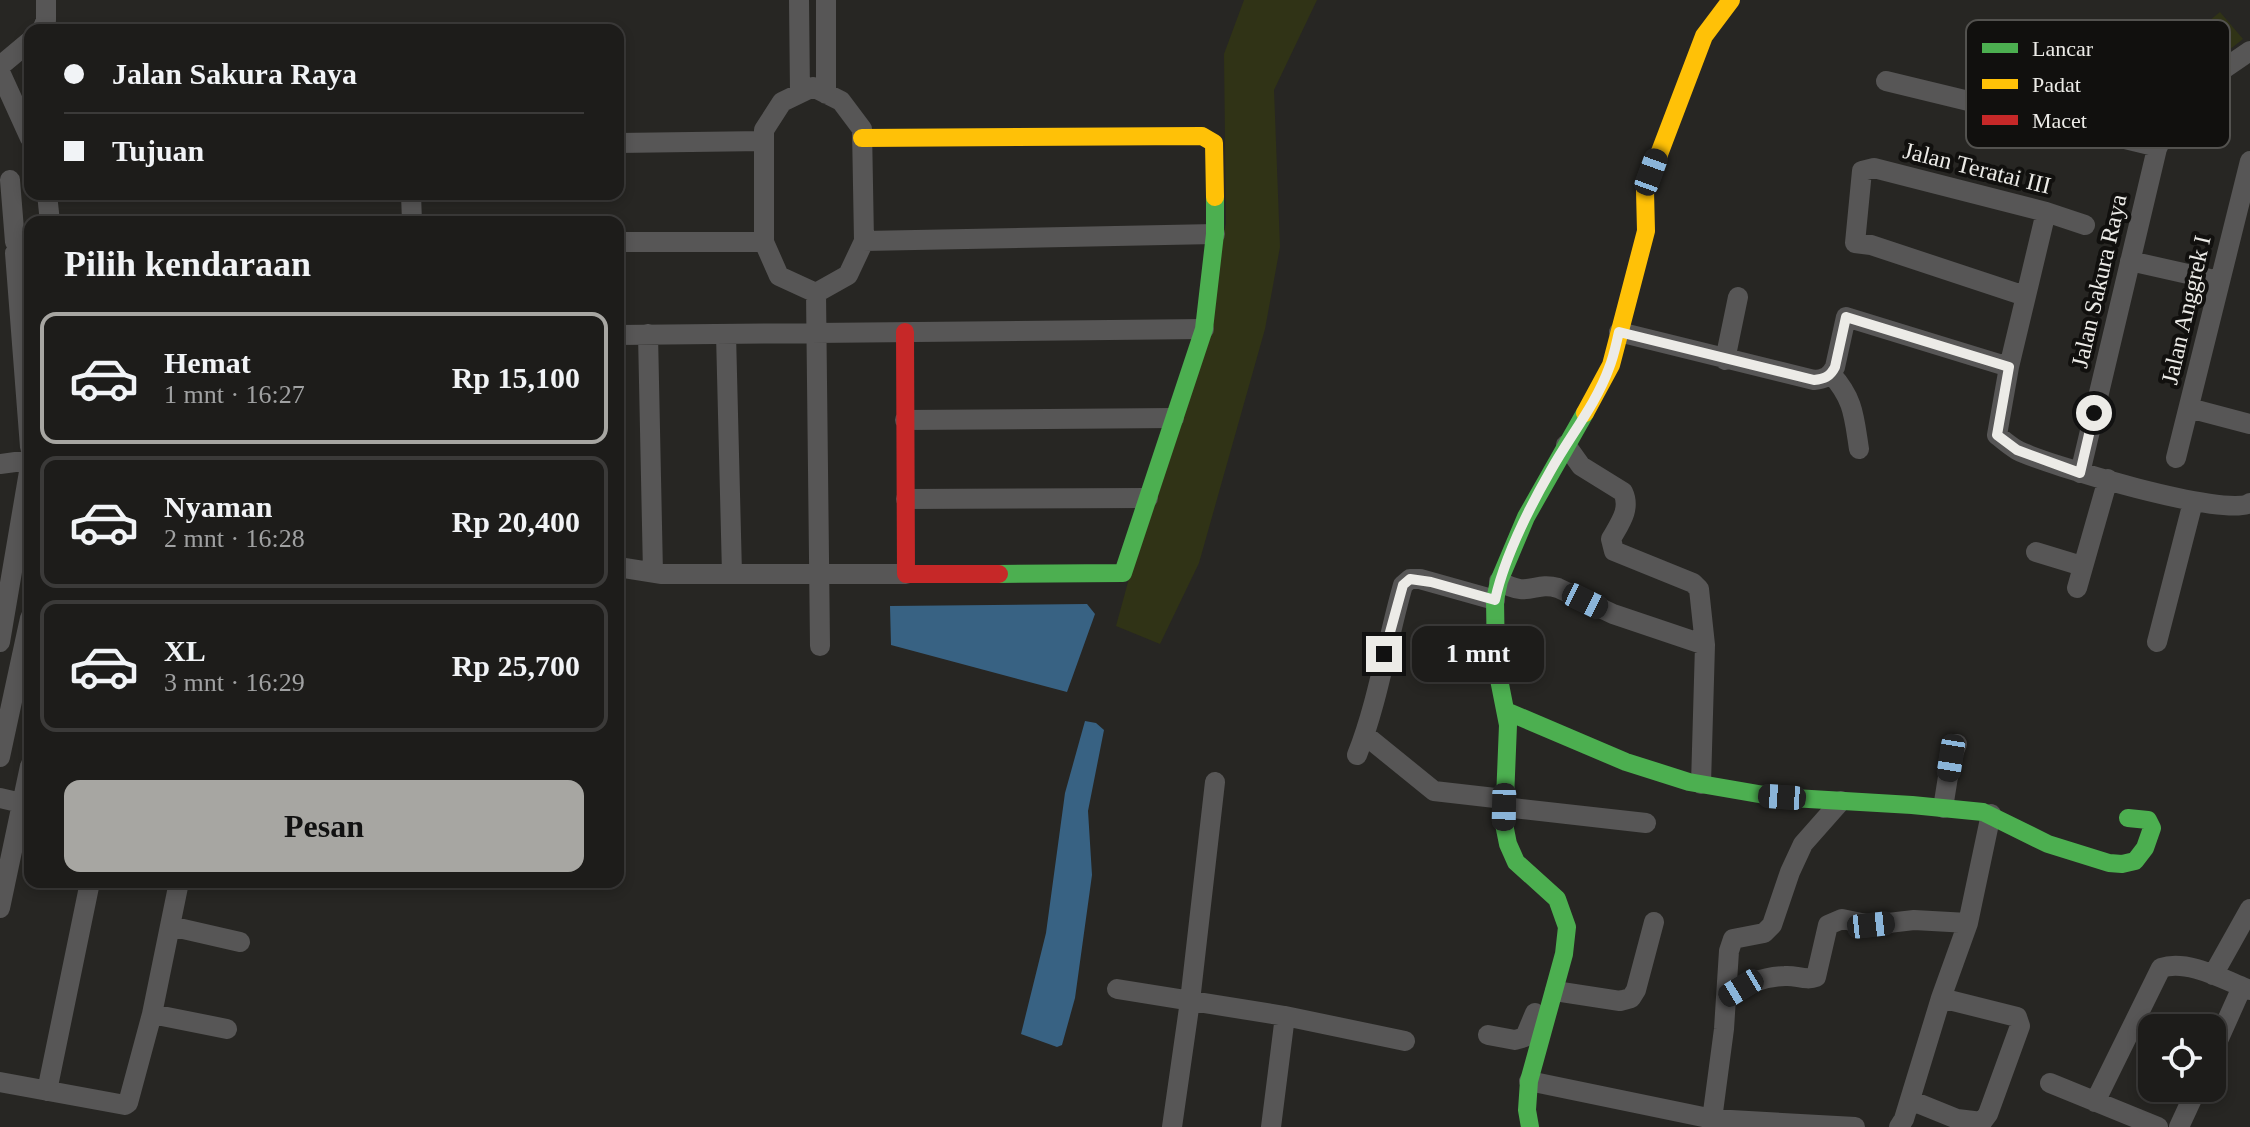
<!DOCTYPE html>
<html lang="id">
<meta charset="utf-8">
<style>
body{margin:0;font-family:"Times New Roman",serif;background:#252523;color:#f1f3f6;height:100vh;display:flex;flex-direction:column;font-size:30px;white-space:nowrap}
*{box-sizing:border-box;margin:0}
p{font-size:26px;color:#a0a1a2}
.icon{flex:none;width:44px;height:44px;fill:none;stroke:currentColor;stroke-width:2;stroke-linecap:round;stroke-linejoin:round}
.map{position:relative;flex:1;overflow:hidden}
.sheet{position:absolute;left:24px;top:216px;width:600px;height:672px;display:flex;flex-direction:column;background:#1d1c1a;border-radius:16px;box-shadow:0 4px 12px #0003,0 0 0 2px #3b3a39}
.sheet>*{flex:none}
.hud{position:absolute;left:24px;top:24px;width:600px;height:176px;border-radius:16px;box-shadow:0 4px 12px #0003,0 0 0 2px #3b3a39;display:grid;align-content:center;height:176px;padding:0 40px;background:#1d1c1a}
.fabs{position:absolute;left:2138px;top:1014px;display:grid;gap:16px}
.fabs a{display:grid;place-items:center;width:88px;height:88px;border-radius:16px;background:#1d1c1a;box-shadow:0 4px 12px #0003,0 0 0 2px #3b3a39;font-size:40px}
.end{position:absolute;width:36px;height:36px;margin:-18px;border:10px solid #ecebe7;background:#111;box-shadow:0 0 0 4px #111}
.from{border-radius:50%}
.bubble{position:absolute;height:56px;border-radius:16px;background:#1d1c1a;box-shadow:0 4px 12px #0003,0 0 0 2px #3b3a39;font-size:26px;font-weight:700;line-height:56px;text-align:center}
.car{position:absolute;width:24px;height:48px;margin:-24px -12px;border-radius:10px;box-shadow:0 0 6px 2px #0007;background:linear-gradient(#222 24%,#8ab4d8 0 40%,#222 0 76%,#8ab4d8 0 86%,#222 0)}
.hud b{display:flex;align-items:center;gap:28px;height:76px;font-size:30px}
.hud b+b{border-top:2px solid #3b3a39}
.hud i{width:20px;height:20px;background:#f1f3f6}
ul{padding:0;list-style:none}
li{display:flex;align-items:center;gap:24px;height:132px;margin:0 16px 12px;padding:0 24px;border:4px solid #3b3a39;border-radius:16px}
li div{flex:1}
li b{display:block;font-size:30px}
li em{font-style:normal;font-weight:700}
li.on{border-color:#a7a6a2}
li>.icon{width:72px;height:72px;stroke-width:1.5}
h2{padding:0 40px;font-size:36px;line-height:96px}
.action{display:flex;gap:16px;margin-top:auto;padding:16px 40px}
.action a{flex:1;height:92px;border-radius:16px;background:#a7a6a2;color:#111;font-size:32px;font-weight:700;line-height:92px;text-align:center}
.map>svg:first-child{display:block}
.green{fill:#303316}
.water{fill:#386283}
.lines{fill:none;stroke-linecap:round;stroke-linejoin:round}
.street{stroke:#575656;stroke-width:20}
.fast{stroke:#4caf50;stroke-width:18}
.slow{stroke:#ffc107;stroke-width:18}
.jam{stroke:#c62828;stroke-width:18}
.route{stroke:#ecebe7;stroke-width:10}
.labels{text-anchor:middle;stroke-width:8;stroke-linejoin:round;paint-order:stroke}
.street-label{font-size:24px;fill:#ecebe7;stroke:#11100e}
.key{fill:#11100e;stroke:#53524f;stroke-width:2}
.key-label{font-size:22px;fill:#ecebe7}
</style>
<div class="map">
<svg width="2250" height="1127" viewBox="0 0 2250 1127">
<rect width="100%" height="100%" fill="#272623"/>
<path class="green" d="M1244,0H1317L1274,90L1280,247L1265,329L1199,563L1160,644L1116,626L1226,224L1224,54Z
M2220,12L2243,39L2190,81L2168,54Z"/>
<path class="water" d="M1087,604L1095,614L1067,692L891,645L890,606Z
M1085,721L1096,723L1104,730L1088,811L1092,875L1075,998L1062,1045L1057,1047L1021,1034L1046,933L1065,793Z"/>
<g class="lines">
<path class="street" d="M799,0L800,93
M826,0V94
M42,30L46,20V0
M0,66L30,41
M0,72L30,138
M1886,81L2158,147
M813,87L841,101L862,129L864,241L848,275L816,293L779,276L764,242V130L782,102Z
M618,143L764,141
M10,180L15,242L30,241
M47,194L50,222
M411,194L412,222
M2046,212L2009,367L1997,435C2003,440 2010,446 2017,450C2046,465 2229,519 2250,503
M864,241L1215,234
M618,242H764
M15,253L30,447
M2130,261L2219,281
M816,293L820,646
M2025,296L1871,245L1855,243L1862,171L1874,168L2046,212L2085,225
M1619,332L1814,380C1824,379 1830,377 1835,367L1846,317L2009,367
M648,334L653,573
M726,334L732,574
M618,335L1204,329
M1725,360L1738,297
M1831,374C1854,399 1854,417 1859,449
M2189,408L2250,424
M905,420L1174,418
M1566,445L1581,466L1623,492C1631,509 1620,523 1611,539L1614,551L1693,583L1699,589L1705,645L1701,784
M2176,458L2250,161
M0,464L30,460
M2080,473L2164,119L2174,103L2250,51
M906,499L1148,498
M2036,552L2082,566
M618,567L662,574H906
M1499,581C1530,599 1533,581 1558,588L1613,614L1705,645
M2077,588L2108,479
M0,642L30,466
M2157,642L2193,502
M1365,735L1434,791L1504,799
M1357,755C1378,702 1387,641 1403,585L1410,579H1420L1495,600
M0,757L30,618
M0,798L30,805
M1504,807L1646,823
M1943,808L1951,758L1957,744
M0,908L30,766
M170,926L240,942
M2213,975L2250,909
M1117,989L1285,1016L1405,1041
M1555,991L1620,1001L1631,998L1636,990L1654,922
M1726,997C1747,984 1761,977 1785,976C1796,975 1806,981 1816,977L1828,925L1842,919L1871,925L1914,920L1968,923
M152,1014L227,1029
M1488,1035L1515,1040L1525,1037L1535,1013
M2212,1054L2242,987
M1529,1081L1713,1119L1855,1127
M0,1082L125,1105L128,1103L152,1014L179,882
M2050,1083L2158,1127
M47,1091L90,882
M1910,1100L1957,1119L1982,1122L1988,1114L2020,1026L2017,1017L1941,998
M2095,1102L2161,968C2188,959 2224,980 2250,990
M1172,1127L1190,1001L1215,782
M1271,1127L1285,1016
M1711,1127L1724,1029L1729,951L1733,939L1764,933L1772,925L1790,872L1803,844L1841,801
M1899,1127L1904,1119L1941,998L1968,923L1991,814
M2179,1127L2197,1088"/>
<path class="fast" d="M999,574L1123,573L1204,329L1215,234V197
M1506,711L1626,762L1689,782L1776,797L1912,805L1983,812L2048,844L2109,863L2122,864L2135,861L2145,848L2152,828L2148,820L2128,818
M1530,1127L1527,1110L1529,1081L1564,954L1567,927L1557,899L1516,862L1508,844L1504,824L1508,725L1496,664L1495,600L1499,581L1526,517L1585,413"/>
<path class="slow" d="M862,138L1202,136L1214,143L1215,197
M1585,413L1611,365L1646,231L1645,191L1704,36L1731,0"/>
<path class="jam" d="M905,332L906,574H999"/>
</g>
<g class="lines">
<path class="route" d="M1384,654L1403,585L1410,579L1431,582L1495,600C1505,555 1528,510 1551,470C1570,436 1596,404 1609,368C1614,356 1616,344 1619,332L1814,380C1824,379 1830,377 1835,367L1846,317L2009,367L1997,435L2017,450L2080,473L2094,413"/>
</g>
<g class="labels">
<g class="street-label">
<text transform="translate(1977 168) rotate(14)" y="8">Jalan Teratai III</text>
<text transform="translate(2099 281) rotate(-77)" y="8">Jalan Sakura Raya</text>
<text transform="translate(2186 310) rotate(-77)" y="8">Jalan Anggrek I</text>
</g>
</g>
<rect x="1966" y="20" width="264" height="128" rx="12" class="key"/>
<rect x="1982" y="43" width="36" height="10" fill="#4caf50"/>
<rect x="1982" y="79" width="36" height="10" fill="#ffc107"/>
<rect x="1982" y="115" width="36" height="10" fill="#c62828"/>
<g class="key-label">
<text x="2032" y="56">Lancar</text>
<text x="2032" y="92">Padat</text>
<text x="2032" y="128">Macet</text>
</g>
</svg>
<div class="fabs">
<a><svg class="icon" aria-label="locate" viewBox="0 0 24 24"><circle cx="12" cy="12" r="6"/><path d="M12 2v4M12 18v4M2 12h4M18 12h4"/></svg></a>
</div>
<i class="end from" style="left:2094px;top:413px"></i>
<i class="end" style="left:1384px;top:654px"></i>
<div class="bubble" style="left:1412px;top:626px;width:132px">1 mnt</div>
<i class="car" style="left:1651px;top:172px;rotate:20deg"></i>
<i class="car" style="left:1585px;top:601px;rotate:116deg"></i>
<i class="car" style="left:1951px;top:758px;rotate:189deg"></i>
<i class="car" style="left:1782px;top:797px;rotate:274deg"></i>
<i class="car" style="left:1504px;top:807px;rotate:181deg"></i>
<i class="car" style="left:1871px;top:925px;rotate:84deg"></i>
<i class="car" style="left:1741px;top:988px;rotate:239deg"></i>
<div class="hud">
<b><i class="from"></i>Jalan Sakura Raya</b>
<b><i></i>Tujuan</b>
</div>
<section class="sheet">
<h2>Pilih kendaraan</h2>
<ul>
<li class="on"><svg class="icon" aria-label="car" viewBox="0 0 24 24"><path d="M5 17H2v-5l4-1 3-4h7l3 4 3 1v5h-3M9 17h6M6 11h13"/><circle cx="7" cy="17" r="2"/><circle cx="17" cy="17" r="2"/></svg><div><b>Hemat</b><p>1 mnt · 16:27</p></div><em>Rp 15,100</em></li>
<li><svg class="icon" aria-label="car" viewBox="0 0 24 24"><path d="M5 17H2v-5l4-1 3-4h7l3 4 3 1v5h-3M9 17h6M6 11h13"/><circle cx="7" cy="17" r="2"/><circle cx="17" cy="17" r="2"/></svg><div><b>Nyaman</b><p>2 mnt · 16:28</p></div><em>Rp 20,400</em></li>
<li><svg class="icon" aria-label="car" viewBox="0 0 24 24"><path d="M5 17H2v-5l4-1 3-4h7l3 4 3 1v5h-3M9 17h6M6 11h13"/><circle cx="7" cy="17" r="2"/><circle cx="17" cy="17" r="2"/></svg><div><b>XL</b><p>3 mnt · 16:29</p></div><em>Rp 25,700</em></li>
</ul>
<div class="action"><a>Pesan</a></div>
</section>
</div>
